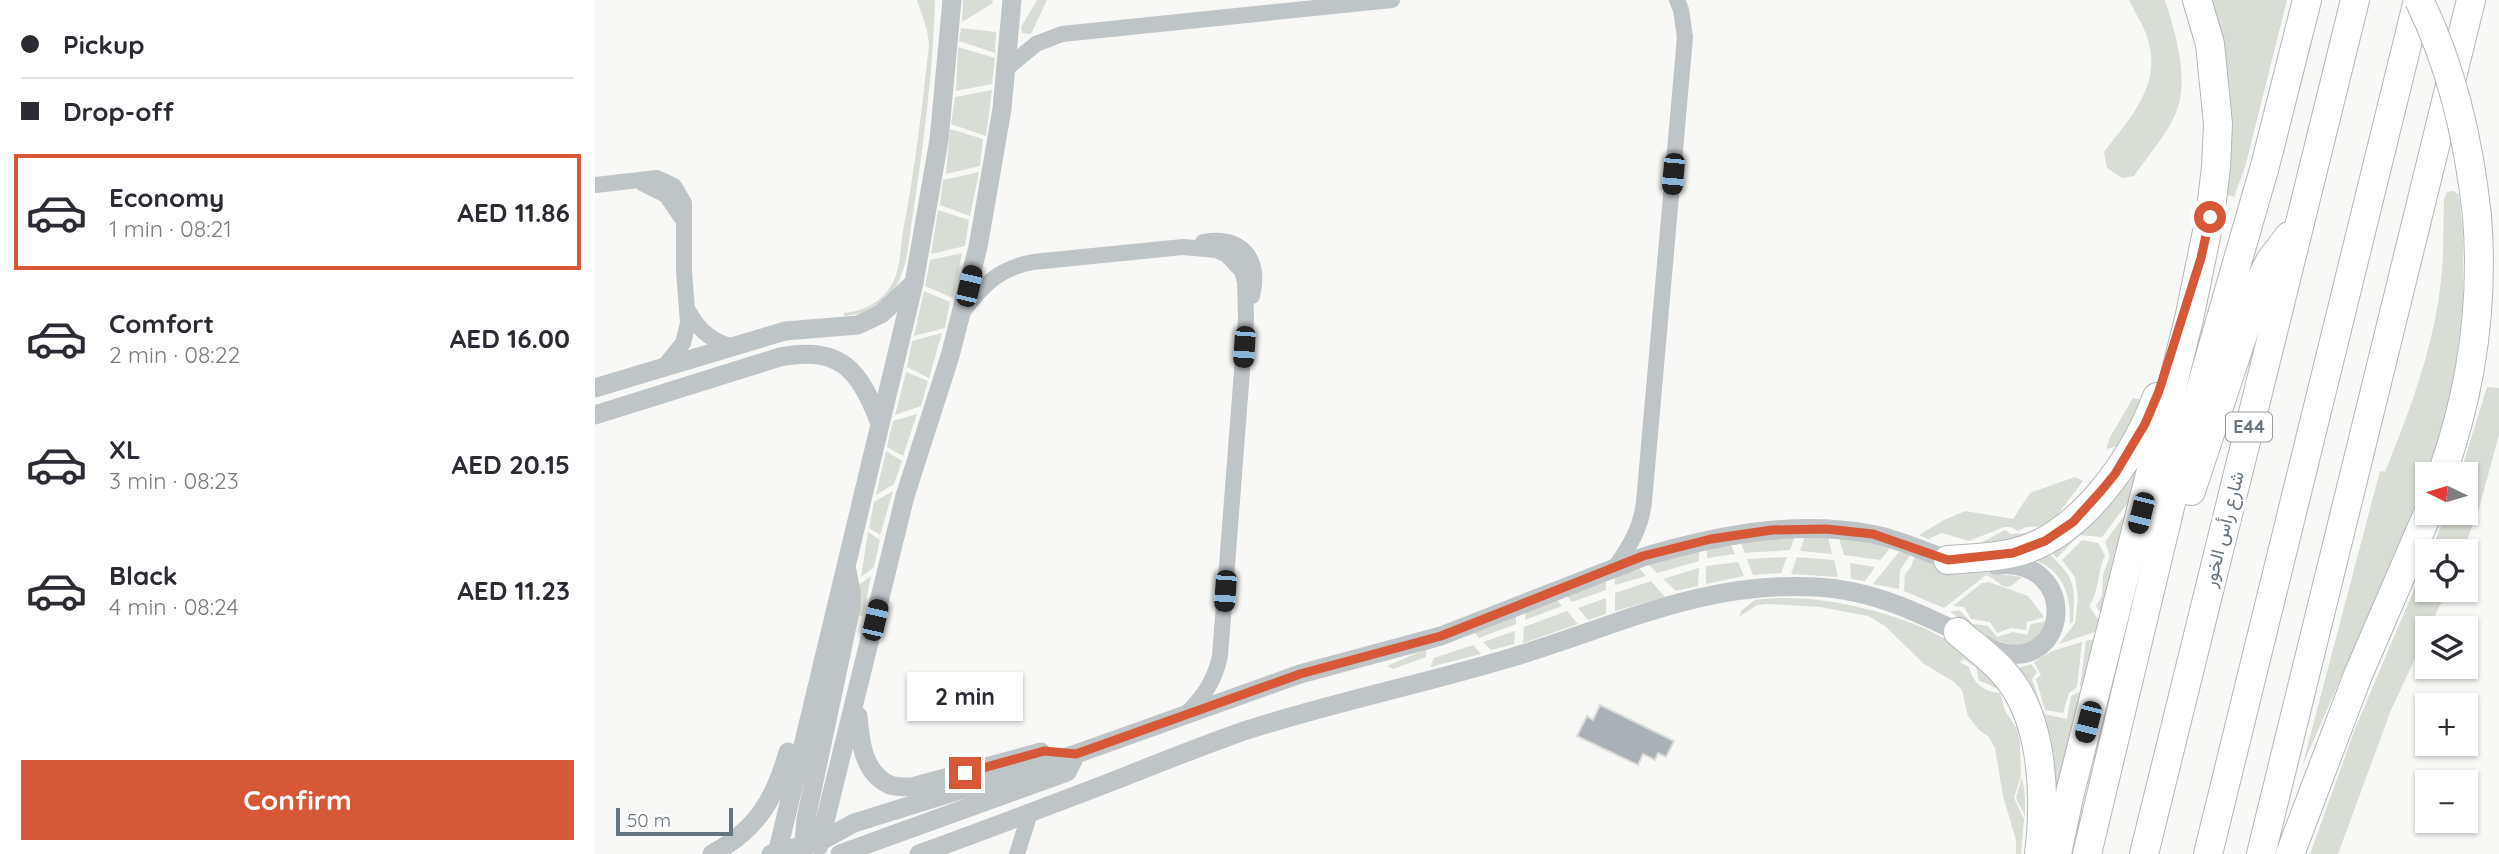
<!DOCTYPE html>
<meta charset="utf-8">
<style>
body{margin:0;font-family:Quicksand,Vazirmatn,sans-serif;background:#f2f2f3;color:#2b2b33;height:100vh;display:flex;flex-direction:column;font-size:26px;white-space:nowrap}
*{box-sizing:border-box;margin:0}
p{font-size:23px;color:#7c7c81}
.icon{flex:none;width:38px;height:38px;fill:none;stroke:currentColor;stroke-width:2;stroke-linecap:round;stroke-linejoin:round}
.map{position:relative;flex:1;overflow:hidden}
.side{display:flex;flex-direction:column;background:#fff;width:595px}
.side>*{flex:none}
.guide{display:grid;align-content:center;height:154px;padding:0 21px;background:#fff}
.needle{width:46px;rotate:275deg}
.fabs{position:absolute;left:1820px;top:462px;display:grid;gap:14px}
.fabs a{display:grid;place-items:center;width:63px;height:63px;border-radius:0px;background:#fff;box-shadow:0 2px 5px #0004;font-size:35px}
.scale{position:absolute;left:21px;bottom:18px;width:117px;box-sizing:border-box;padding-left:7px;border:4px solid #65747e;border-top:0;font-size:19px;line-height:24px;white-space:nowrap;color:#65747e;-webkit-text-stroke:5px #fff;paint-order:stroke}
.end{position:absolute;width:32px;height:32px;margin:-16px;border:9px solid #d65837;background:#fff;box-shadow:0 0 0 4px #fff}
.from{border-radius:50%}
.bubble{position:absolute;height:49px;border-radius:0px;background:#fff;box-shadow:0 2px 5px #0004;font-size:23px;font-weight:700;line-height:49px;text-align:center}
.car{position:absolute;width:21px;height:42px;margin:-21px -10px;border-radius:9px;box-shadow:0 0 5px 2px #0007;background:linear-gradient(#222 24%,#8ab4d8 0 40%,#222 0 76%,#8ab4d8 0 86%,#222 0)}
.guide b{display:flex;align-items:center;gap:24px;height:66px;font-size:26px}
.guide b+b{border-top:2px solid #e1e1e2}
.guide i{width:18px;height:18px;background:#2b2b33}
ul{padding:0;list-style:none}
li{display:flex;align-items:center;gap:21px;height:116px;margin:0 14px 10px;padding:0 7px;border:4px solid transparent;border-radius:0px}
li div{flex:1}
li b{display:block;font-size:26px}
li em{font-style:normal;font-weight:700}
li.selected{border-color:#d65837}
li>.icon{width:63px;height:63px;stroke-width:1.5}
.action{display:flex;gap:14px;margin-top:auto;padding:14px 21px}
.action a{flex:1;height:80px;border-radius:0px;background:#d65837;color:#fff;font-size:28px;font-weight:700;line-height:80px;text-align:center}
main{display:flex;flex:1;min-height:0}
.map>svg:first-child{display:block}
.green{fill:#d8ddd5}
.building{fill:#a9b1b6;stroke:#dadad8;stroke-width:2}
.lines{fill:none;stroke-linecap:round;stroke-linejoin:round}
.motorway-casing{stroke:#b3b7ba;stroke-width:30}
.minor{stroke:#bfc4c7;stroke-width:16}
.tertiary{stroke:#bfc4c7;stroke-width:19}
.motorway{stroke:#fff;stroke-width:28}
.motorway-bridge-casing{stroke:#b3b7ba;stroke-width:30;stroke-linecap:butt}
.motorway-bridge{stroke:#fff;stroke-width:28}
.route{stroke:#d65837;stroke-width:9}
.labels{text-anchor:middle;stroke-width:7;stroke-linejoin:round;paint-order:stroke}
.shield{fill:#fff;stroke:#939ea5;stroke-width:2}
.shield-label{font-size:18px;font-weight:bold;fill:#65747e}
.street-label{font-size:19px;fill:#65747e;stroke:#fff}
</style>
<main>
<section class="side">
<div class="guide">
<b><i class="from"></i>Pickup</b>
<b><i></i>Drop-off</b>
</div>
<ul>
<li class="selected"><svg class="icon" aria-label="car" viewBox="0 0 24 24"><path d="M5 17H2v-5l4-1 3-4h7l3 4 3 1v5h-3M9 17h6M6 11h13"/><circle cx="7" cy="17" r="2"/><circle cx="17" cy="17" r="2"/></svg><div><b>Economy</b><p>1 min · 08:21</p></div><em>AED 11.86</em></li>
<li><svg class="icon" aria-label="car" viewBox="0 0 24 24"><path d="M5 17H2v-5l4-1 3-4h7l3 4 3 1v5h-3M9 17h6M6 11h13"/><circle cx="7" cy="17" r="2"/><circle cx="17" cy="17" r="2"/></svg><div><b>Comfort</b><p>2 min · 08:22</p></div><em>AED 16.00</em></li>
<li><svg class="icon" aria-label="car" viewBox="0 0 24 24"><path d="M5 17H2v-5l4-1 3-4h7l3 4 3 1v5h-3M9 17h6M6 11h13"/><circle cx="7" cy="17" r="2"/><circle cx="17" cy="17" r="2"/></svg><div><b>XL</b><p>3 min · 08:23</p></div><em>AED 20.15</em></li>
<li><svg class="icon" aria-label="car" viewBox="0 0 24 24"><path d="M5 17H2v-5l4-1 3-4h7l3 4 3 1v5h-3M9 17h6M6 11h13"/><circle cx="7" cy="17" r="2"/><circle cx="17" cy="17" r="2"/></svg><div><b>Black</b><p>4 min · 08:24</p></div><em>AED 11.23</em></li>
</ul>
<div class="action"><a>Confirm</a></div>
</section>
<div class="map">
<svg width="1904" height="854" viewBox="0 0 1904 854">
<rect width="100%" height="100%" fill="#f8f8f6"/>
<path class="green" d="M322,0H340C338,71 329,142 318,213C314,237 313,269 299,290C288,308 269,314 249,316V313C269,311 287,302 297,284C306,268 305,248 308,231C320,170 327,108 334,45L332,30Z
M368,0H397L398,3L367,22Z
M442,0H452L436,34L427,33L426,27Z
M1534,0H1570C1581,35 1596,83 1579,117C1569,138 1552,157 1539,176L1527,178L1512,168L1509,152C1535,118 1567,85 1553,40C1549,26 1540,13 1534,0Z
M1610,0H1692L1650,167L1639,197L1630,194Z
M366,28L401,32L400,53L364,41Z
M363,47L400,58L397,84L361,91Z
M397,90L391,136L356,124L360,97Z
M355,129L388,139L385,166L351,174Z
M384,172L375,216L345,205L348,180Z
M1859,191L1864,195L1868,234V305L1860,371L1846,437L1809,533L1707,767L1785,471L1790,472C1816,408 1842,339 1847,269C1849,246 1848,222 1849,199L1852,192Z
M343,210L374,220L370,246L336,254Z
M367,253L358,298L330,286L335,260Z
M329,291L355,302L350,328L319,336Z
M347,333L334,378L312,367L317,341Z
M311,372L333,381L326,406L300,415Z
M1892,387L1904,388V435L1884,508L1868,551H1836L1851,513H1871V474H1865Z
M1538,398L1548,400L1524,446L1511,449L1515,437Z
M322,414L308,456L292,447L298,421Z
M1553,436L1535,500L1507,537L1484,535L1462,558L1455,550Z
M291,451L307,461L299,484L281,495Z
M1480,477L1488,481L1454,526L1431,527L1423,531L1416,527H1409L1374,541L1347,533L1333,539L1324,535L1349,520L1370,511L1418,519L1435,493Z
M298,491L285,535L274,528L279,502Z
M1532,512L1507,615L1501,606L1507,596L1508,575L1515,556L1510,542Z
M1410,530L1415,534L1447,532L1436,538L1378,547Z
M273,532L285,540L279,567L266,577Z
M1210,535L1233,537L1237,554L1205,551Z
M1200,536L1195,550L1150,553L1144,539Z
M1244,538L1296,547L1285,560L1249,555Z
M1134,540L1140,554L1112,558V544Z
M1487,540L1503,543L1510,555C1502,572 1505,590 1494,606L1505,622L1503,631L1464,644L1480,623L1483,597L1480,577L1467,560Z
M1104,547V561L1062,573L1052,563Z
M1451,551C1481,579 1480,583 1478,622L1475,624C1476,594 1467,568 1436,559Z
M1304,552L1316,554L1305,570L1304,589L1278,584Z
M1320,555L1366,569L1427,577C1408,596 1409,583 1391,575L1349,608L1309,591L1310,574L1316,567Z
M1192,557L1186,573L1158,575L1152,559Z
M1202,557L1239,560L1243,577L1196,574Z
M1832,559V590H1852L1796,710L1743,854H1715L1760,729Z
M1143,562L1149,576L1111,584V566Z
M1255,563L1280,567L1270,581L1256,579Z
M1042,566L1051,576L1020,585L1019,573Z
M1104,568L1103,586L1081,591L1068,579Z
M1011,575V590L977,602L968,591Z
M276,576L268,616L260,615L265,584Z
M1056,581L1070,597L1020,611V593Z
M1394,582L1433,596L1449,617L1432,622L1431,630L1416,628L1402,633L1395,622L1376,619L1369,607L1358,606L1387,583Z
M959,596L967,606L930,620L931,608Z
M1011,598V614L993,620L983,608Z
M1160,600C1232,589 1363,623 1406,685C1414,696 1418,713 1423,725C1407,700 1416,691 1384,681L1381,667L1368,659L1365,662L1374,667C1378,683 1388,692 1405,693L1410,711L1422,729L1425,743L1426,776L1419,798L1429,819L1426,854H1421V840L1408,796L1400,748L1393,736L1385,731L1373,716L1367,690L1359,682L1329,664L1290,626L1273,616L1225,607L1173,604L1162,605L1144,617L1147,610Z
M1364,610L1378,624L1393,626L1402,637L1418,632L1432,635L1436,624L1454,621C1433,671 1383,630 1355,612Z
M972,611L983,624L928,643L929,627Z
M921,612V624L884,638L877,630Z
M920,631L919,644L896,650L888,642Z
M1502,638L1489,687L1485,686L1491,641Z
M1487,642L1482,687L1474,693L1468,713L1450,710L1441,679L1446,675L1439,662L1457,651Z
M878,645L886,654L835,667L839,658Z
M831,649V657L798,669L792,666Z
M1436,664L1442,672L1437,679L1449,714L1472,719L1476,696L1489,690L1461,801L1420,669Z
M1427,777L1430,796V816L1421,798Z"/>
<path class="building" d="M1005,705L1079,741L1071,757L1063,753L1060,760L1048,754L1043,765L982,736L992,716L998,720Z"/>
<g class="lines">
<defs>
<path id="motorway" d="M1847,474C1876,392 1889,304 1882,216
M1596,491L1667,277L1675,261L1694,236
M1353,560C1375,558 1397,558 1418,553C1485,538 1539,458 1562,397
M1363,632C1378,645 1395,657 1408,672C1449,716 1451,797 1444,854
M1462,854L1474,797L1594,319L1615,217L1621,167L1623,124L1615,44L1602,0
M1492,854L1592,436L1670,166L1712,0
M1549,854L1760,0
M1613,854L1823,0
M1666,854L1876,0
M1695,854L1763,675L1833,513"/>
</defs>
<use href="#motorway" class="motorway-casing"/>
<path class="minor" d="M411,69L441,44L467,34L797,0
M47,183L71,195L86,217
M0,185L62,178L79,186L89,203V271L93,323L88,343L67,369
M608,242C647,235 666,259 657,296
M94,312C104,331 118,343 140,347
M368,312C387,285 405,268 438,262L588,247L621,250L631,254L647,271L650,282L651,319L625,656C620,680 609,696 592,713
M1020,567C1035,546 1046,528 1049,502L1090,37L1086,10L1082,0
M422,854L435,813"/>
<path class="tertiary" d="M0,388L190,331L263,325L286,314L318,284
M0,415L185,357C246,345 264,370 285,423
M263,716C265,741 268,773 295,785C301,787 310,787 317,787L446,752
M224,846L310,496L355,356L383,247L407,109L417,0
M117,854C162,829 179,801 193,752
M176,854L226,841L259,823L481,754L705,674L846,636L1048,557C1123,535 1198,520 1276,534C1307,539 1334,555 1363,562
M182,854L319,283L344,140L357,0
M208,854L211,819L256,607V591L252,571
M245,854L472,772L481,754
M324,854C390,830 456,805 521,780C564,763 606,746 649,731C738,702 829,684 918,657C1024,625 1107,581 1221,587C1287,590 1344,623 1402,651C1475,675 1487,556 1400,565"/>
<use href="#motorway" class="motorway"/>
<defs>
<path id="motorway-bridge" d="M1824,0C1858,69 1874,141 1882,216"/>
</defs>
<use href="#motorway-bridge" class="motorway-bridge-casing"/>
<use href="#motorway-bridge" class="motorway-bridge"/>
</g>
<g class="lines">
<path class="route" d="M370,773L449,751L481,754L705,674L846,636L1048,556L1116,539L1177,530L1231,529L1278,534L1353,560L1418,553L1450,541L1478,522L1506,491L1520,474L1550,424L1564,391L1606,258L1615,217"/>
</g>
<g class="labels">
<rect class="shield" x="1631" y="412.5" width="46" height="29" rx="5"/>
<g class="shield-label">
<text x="1654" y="433">E44</text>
</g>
<g class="street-label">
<text transform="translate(1628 529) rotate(-76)" y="7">شارع رأس الخور</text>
</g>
</g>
</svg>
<div class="fabs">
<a><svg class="needle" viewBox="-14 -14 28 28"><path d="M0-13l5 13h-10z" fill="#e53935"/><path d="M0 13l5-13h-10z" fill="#7c7c81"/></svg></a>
<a><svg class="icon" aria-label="locate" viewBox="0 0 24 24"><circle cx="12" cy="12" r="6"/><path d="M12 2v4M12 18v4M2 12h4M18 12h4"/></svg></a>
<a><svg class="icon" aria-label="layers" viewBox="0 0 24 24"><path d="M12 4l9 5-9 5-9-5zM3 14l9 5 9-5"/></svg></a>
<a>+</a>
<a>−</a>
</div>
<div class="scale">50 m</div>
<i class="end from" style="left:1615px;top:217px"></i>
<i class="end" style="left:370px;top:773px"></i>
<div class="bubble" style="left:312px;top:672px;width:116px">2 min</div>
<i class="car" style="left:1078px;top:174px;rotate:185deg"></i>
<i class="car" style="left:374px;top:286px;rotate:13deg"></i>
<i class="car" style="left:649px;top:347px;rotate:184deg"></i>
<i class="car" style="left:1546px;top:513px;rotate:194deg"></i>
<i class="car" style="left:630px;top:591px;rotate:184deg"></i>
<i class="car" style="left:280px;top:620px;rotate:13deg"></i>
<i class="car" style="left:1493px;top:722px;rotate:194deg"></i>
</div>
</main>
